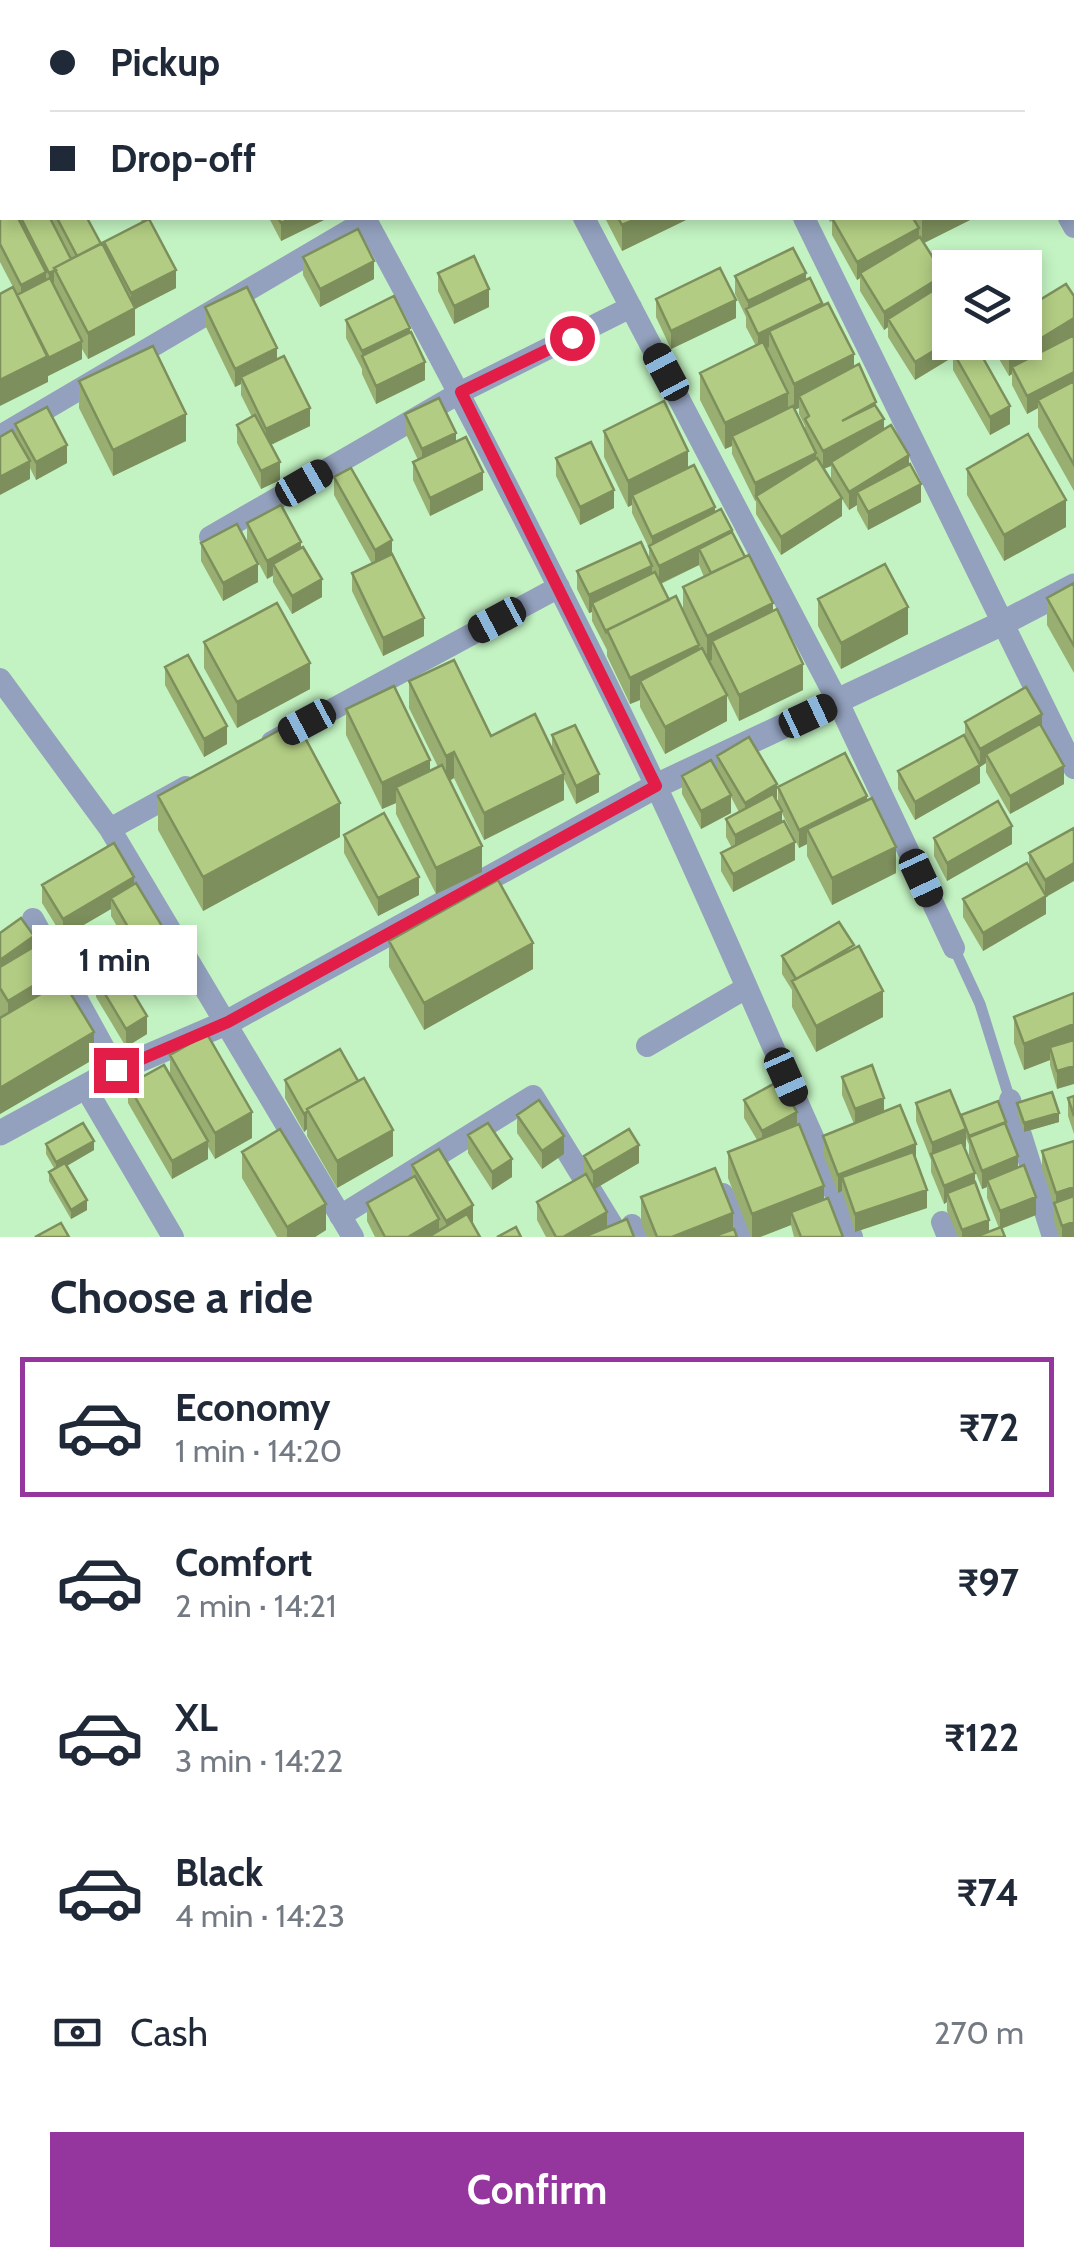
<!DOCTYPE html>
<meta charset="utf-8">
<style>
body{margin:0;font-family:Cabin,sans-serif;background:#f2f2f3;color:#1f2937;height:100vh;display:flex;flex-direction:column;font-size:38px;white-space:nowrap}
*{box-sizing:border-box;margin:0}
p{font-size:32px;color:#747a83}
.icon{flex:none;width:55px;height:55px;fill:none;stroke:currentColor;stroke-width:2;stroke-linecap:round;stroke-linejoin:round}
.map{position:relative;height:1237px;overflow:hidden}
.panel{display:flex;flex-direction:column;background:#fff;flex:1}
.panel>*{flex:none}
.hud{position:absolute;left:0px;top:0px;width:1075px;height:220px;box-shadow:0 5px 15px #0003;display:grid;align-content:center;height:220px;padding:0 50px;background:#fff}
.tools{position:absolute;left:932px;top:250px;display:grid;gap:20px}
.tools a{display:grid;place-items:center;width:110px;height:110px;border-radius:0px;background:#fff;box-shadow:0 5px 15px #0003;font-size:50px}
.end{position:absolute;width:45px;height:45px;margin:-22px;border:12px solid #e11d48;background:#fff;box-shadow:0 0 0 5px #fff}
.from{border-radius:50%}
.bubble{position:absolute;height:70px;border-radius:0px;background:#fff;box-shadow:0 5px 15px #0003;font-size:32px;font-weight:700;line-height:70px;text-align:center}
.car{position:absolute;width:30px;height:60px;margin:-30px -15px;border-radius:12px;box-shadow:0 0 8px 2px #0007;background:linear-gradient(#222 24%,#8ab4d8 0 40%,#222 0 76%,#8ab4d8 0 86%,#222 0)}
.hud b{display:flex;align-items:center;gap:35px;height:95px;font-size:38px}
.hud b+b{border-top:2px solid #e0e1e3}
.hud i{width:25px;height:25px;background:#1f2937}
ul{padding:0;list-style:none}
li{display:flex;align-items:center;gap:30px;height:140px;margin:0 20px 15px;padding:0 30px;border:5px solid transparent;border-radius:0px}
li div{flex:1}
li b{display:block;font-size:38px}
li em{font-style:normal;font-weight:700}
li.current{border-color:#95359e}
li>.icon{width:90px;height:90px;stroke-width:1.5}
h2{padding:0 50px;font-size:45px;line-height:120px}
.pay{display:flex;align-items:center;gap:25px;height:110px;padding:0 50px;font-size:38px}
.pay p{margin-inline-start:auto}
.action{display:flex;gap:20px;margin-top:auto;padding:20px 50px}
.action a{flex:1;height:115px;border-radius:0px;background:#95359e;color:#fff;font-size:40px;font-weight:700;line-height:115px;text-align:center}
.map>svg:first-child{display:block}
.lines{fill:none;stroke-linecap:round;stroke-linejoin:round}
.service{stroke:#93a1be;stroke-width:11}
.minor{stroke:#93a1be;stroke-width:22}
.tertiary{stroke:#93a1be;stroke-width:25}
.wall{fill:#99af71;fill-rule:evenodd}
.shaded-wall{fill:#7d8f5c}
.building{fill:#b2cc83;stroke:#7d8f5c;stroke-width:2.5}
.route{stroke:#e11d48;stroke-width:12}
</style>
<div class="map">
<svg width="1074" height="1237" viewBox="0 0 1074 1237">
<rect width="100%" height="100%" fill="#c3f3c2"/>
<g class="lines">
<path class="service" d="M954,948L980,1004L1010,1100"/>
<path class="minor" d="M471,0L473,2
M954,0L955,2
M0,206L2,205
M365,218C466,404 564,592 655,784C710,900 760,1019 813,1137
M584,218L838,702L954,948
M804,218L1074,768
M1069,218L1074,227
M0,436L367,220
M210,537L461,392L631,307
M0,679L110,829L353,1237
M272,742L559,587
M110,829L186,787
M33,919L116,1070
M647,1046L746,988
M85,1087L173,1237
M1010,1100L1053,1237
M803,1141L813,1137L852,1237
M723,1194L740,1237
M340,1216L533,1096L617,1233
M942,1222L948,1237
M632,1225L637,1237"/>
<path class="tertiary" d="M0,1133L116,1070L228,1022L656,786L1005,622L1074,586"/>
</g>
<path class="wall" d="M384,0H450V2H385Z
M1060,0H1074V28L1072,25V2H1061Z
M0,211L2,218H87L104,248V242L142,222L140,218H153L149,219L176,288L135,309V335L88,359L82,349V359L48,376V375V382L13,287L0,262Z
M269,218H328L281,241Z
M605,218H688V219L622,251Z
M828,218H974L924,243L944,284L950,342L1010,424L990,435L953,370V357L915,380L888,337V327L884,330L860,291V278L857,280L832,235V221L830,222Z
M303,257L374,279L320,307L303,275Z
M438,273L489,307L454,324L438,291Z
M735,276L806,281L822,306L876,407L884,430L909,464L921,502L868,530L857,510V505L849,510L842,499V516L781,555L756,514V501H755L732,454V446L725,449L700,400V373L756,346L746,327V317L735,294ZM799,408V414L805,426V431L794,410ZM831,466V480L824,469Z
M1074,296V491L1038,427V408L1027,414L1012,385V374L1009,376L992,347V342H1025Z
M656,299L736,318L671,349L656,317Z
M205,307L277,359L310,426L271,445L280,480L261,489L237,443V425L252,417L241,395V384L235,387L205,325Z
M346,320L410,333L425,380L376,404L362,374V369L346,338Z
M79,381L186,441L113,476L79,408Z
M405,414L456,441L483,490L430,516L413,480V462L418,460L405,432Z
M15,424L67,463L36,480L30,468V479L15,436Z
M604,431L688,468L715,513L732,533L773,611L803,690L739,721L727,696V721L665,754L640,707V700L630,704L607,656V650L592,621V612L589,613L577,589V571L649,560V548L632,513V505L628,507L604,457ZM699,565L704,577L683,587V611L669,600L661,584Z
M556,458L614,508L580,525L556,476Z
M967,469L1066,527L1004,561L967,495Z
M334,477L392,554L424,636L383,656L352,591V573L372,564L334,495Z
M247,523L301,548L322,597L292,614L273,582V576L267,579L247,541Z
M201,543L258,582L223,601L201,561Z
M1074,583V673L1047,625V598Z
M818,599L908,634L841,669L818,626Z
M204,642L310,689L237,728L204,668Z
M165,667L227,744L204,757L165,685Z
M409,681L491,736L552,749V735L599,792L576,804L564,779V800L484,840L454,778L450,781L482,872L436,894L396,814V803L382,809L346,735V709L430,771L438,767L409,708Z
M965,722L1042,726L1064,784L1010,814L986,772V763L980,767V783L915,820L898,789V771L965,737Z
M717,756L778,803V787L867,800L896,873L832,905L807,856V844L799,848L782,813V822L795,860L733,892L721,871V853L732,848L726,837V819L739,812L731,797V813L701,829L682,794V776L717,770Z
M158,796L340,837L203,911L158,830Z
M1074,828L1046,897V914L983,951L963,917V899L1029,867V853Z
M344,835L419,895L378,916L344,853Z
M934,838L1012,844L947,881L934,856Z
M134,884L165,949L139,964L111,916V909L63,937L42,903V885Z
M0,933L34,946L94,1059L0,1114Z
M389,941L533,969L424,1030L389,967Z
M854,949L883,1017L816,1052L792,1007V990L782,974V956Z
M96,979L147,1034L126,1047L96,997Z
M1074,993L1057,1089L1050,1065V1060L1024,1070L1014,1043V1017Z
M170,1055L252,1138L215,1159L208,1147V1159L172,1179L128,1103V1085L170,1075Z
M842,1077L884,1112L916,1158L927,1208L855,1232L842,1191L838,1193L823,1154V1136L854,1124L842,1095Z
M285,1080L393,1156L337,1188L307,1136V1129L304,1132L285,1098Z
M1074,1096V1134L1068,1116V1098Z
M744,1100L824,1199L843,1237H794L791,1225L760,1237H751L728,1178V1152L757,1140L744,1118Z
M916,1103L961,1115L1006,1125L1018,1167L1036,1215L1001,1229L1005,1237H958L947,1211V1202L944,1204L931,1172V1160L916,1121ZM966,1138L969,1145V1155L982,1189L987,1187V1198L999,1228L989,1232L965,1148L966,1147Z
M1017,1103L1059,1122L1024,1132L1017,1112Z
M517,1115L564,1154L542,1169L517,1133Z
M468,1135L512,1177L492,1190L468,1153Z
M46,1144L94,1150L67,1166L87,1210L71,1219L49,1181V1172L54,1168L46,1154Z
M1042,1151L1074,1237H1059L1054,1221V1206L1042,1169Z
M242,1152L326,1230L315,1237H277L242,1178Z
M584,1156L639,1163L594,1189L607,1227L634,1237H546L537,1220V1202L584,1175Z
M412,1165L473,1223L480,1237H375L367,1221V1203L412,1178Z
M641,1197L733,1230L737,1237H647L641,1223Z"/>
<path class="shaded-wall" d="M129,0H153L147,2H129Z
M349,0H364V2H344Z
M437,0H450V2H432Z
M522,0H576L571,2H517Z
M2,138V172L0,173V139Z
M293,218H328L281,241V223Z
M638,218H688V219L622,251V225Z
M922,218H974L922,244Z
M919,228V246L860,273V278L857,280V262Z
M374,261V279L320,307V289Z
M54,270V288L49,291V273Z
M176,270V288L135,309V335L88,359V333L131,310V293Z
M46,272V290L21,303V285Z
M806,273V291L748,311V301Z
M944,275V293L888,319V327L884,330V312Z
M489,289V307L454,324V306Z
M736,300V318L671,349V331Z
M822,303V321L769,331V347L758,352V334Z
M1074,318V336L1012,367V374L1009,376V358Z
M410,328V346L362,356V369V351Z
M82,341V359L48,376V358Z
M950,341V342H972L953,352V357L915,380V362Z
M277,348V366L241,377V384L235,387V369Z
M854,354V381L799,396V408L794,410V384Z
M48,356V382L0,406V380Z
M425,362V380L376,404V386Z
M1074,372V390L1038,400V408L1027,414V396Z
M788,393V419L732,436V446L725,449V423Z
M1010,406V424L990,435V417Z
M310,408V426L266,447V429Z
M186,414V441L113,476V450Z
M884,419V437L831,462V466L823,469V451Z
M456,433V451L422,467V449Z
M67,445V463L36,480V462Z
M688,451V477L632,495V505L628,507V481Z
M816,453V471L756,496L755,501V483Z
M909,455V473L857,492V505L849,510V492Z
M30,461V479L0,495V477Z
M280,462V480L261,489V471Z
M483,472V490L430,516V498Z
M921,484V502L868,530V512Z
M614,490V508L580,525V507Z
M842,498V516L781,555V537Z
M1066,500V527L1004,561V535Z
M715,507V525L652,555V537Z
M732,530V548L699,549V565L659,584V566Z
M392,540V558L375,568V550Z
M301,542V560L273,564V575L267,579V561Z
M258,564V582L223,601V583Z
M652,566V584L592,603V612L589,613V595Z
M322,579V597L292,614V596Z
M773,603V630L712,641V660L707,662V636Z
M908,607V634L841,669V643Z
M424,618V636L383,656V638Z
M699,645V671L640,681V700L630,704V678Z
M310,663V689L237,728V702Z
M803,664V690L739,721V695Z
M727,695V721L665,754V727Z
M1042,714V732L986,754V763L980,767V783L915,820V802L980,765V749Z
M227,726V744L204,757V739Z
M454,752V778L446,782V756Z
M430,760V786L396,787V803L382,809V783Z
M1064,766V784L1010,814V796Z
M564,774V800L484,840V813Z
M599,774V792L576,804V786Z
M777,784V802L745,821V803Z
M731,795V813L701,829V811Z
M867,796V814L807,829V844L799,848V830Z
M340,803V837L203,911V877Z
M782,811V829L735,853V835Z
M1012,826V844L947,881V863Z
M795,842V860L733,892V874Z
M482,846V872L436,894V868Z
M896,847V873L832,905V878Z
M1074,863V881L1046,897V914L983,951V933L1045,897V880Z
M134,877V895L111,898V909L63,937V919Z
M419,877V895L378,916V898Z
M165,931V949L139,964V946Z
M34,936V954L0,978V960Z
M533,943V969L424,1030V1003Z
M54,973V991L8,1019V1001Z
M883,991V1017L816,1052V1026Z
M147,1016V1034L126,1047V1029Z
M1074,1024V1051L1050,1047V1060L1024,1070V1044Z
M94,1032V1059L0,1114V1088Z
M1074,1066V1084L1057,1089V1071Z
M884,1098V1116L855,1127V1109Z
M307,1111V1129L304,1132V1114Z
M252,1112V1138L215,1159V1133Z
M797,1112V1130L762,1149V1131Z
M1059,1113V1122L1024,1132V1123Z
M966,1129V1147L934,1160L932,1155V1143Z
M393,1130V1156L337,1188V1161Z
M564,1136V1154L542,1169V1151Z
M94,1141V1150L56,1172V1162Z
M208,1141V1159L172,1179V1161Z
M916,1144V1162L842,1177V1191L838,1193V1175Z
M639,1145V1163L593,1190V1172Z
M1018,1156V1174L987,1180V1187L982,1189V1171Z
M512,1159V1177L492,1190V1172Z
M975,1173V1191L947,1193V1202L944,1204V1186Z
M824,1186V1212H791V1225L760,1237H752V1214Z
M1074,1187V1205L1056,1211V1193Z
M927,1190V1208L855,1232V1214Z
M1036,1197V1215L1000,1229V1211Z
M87,1200V1210L71,1219V1210Z
M326,1204V1230L315,1237H287V1227Z
M473,1205V1223L450,1237H446V1221Z
M607,1212V1230L586,1237H563Z
M733,1213V1237H672Z
M439,1219V1237H408Z
M989,1220V1237H962V1230Z
M1074,1222V1237H1062V1226Z"/>
<path class="building" d="M0,0H40L41,2H2V53L0,48Z
M160,0H177L179,2H159Z
M190,0H255L256,2H191Z
M295,0H349L344,2H296Z
M399,0H437L432,2H400Z
M502,0H522L517,2H503Z
M541,0H582L583,2H535Z
M714,0H748L749,2H715Z
M759,0H797L798,2H760Z
M2,64V138L0,139V65Z
M2,210V218H18L46,272L21,285L0,244V211Z
M21,218H50L71,259L54,268L56,270L49,273Z
M57,218H87L101,244L77,256Z
M278,218H293L281,223Z
M618,218H638L622,225Z
M832,218H913L919,228L857,262Z
M149,219L176,270L131,293L104,242Z
M358,229L374,261L320,289L303,257Z
M920,237L944,275L884,312L860,273Z
M102,243L135,308L88,333L54,268Z
M793,248L806,273L748,301L735,276Z
M474,256L489,289L454,306L438,273Z
M720,268L736,300L671,331L656,299Z
M50,278L82,341L48,358L17,295Z
M810,278L822,303L758,334L746,309Z
M945,283L950,291V341L915,362L888,319Z
M1066,284L1074,296V318L1009,358L1000,342H1025V309Z
M13,287L48,356L0,380V294Z
M247,287L277,348L235,369L205,307Z
M394,296L410,328L362,351L346,320Z
M828,303L854,354L794,384L769,331Z
M411,332L425,362L376,386L362,356Z
M1074,335V372L1027,396L1012,367Z
M763,342L788,393L725,423L700,373Z
M970,342H974L1010,406L990,417L953,352Z
M153,346L186,414L113,450L79,381Z
M284,356L310,408L266,429L241,377Z
M859,364L876,402L842,421L875,405L884,419L823,451L805,419L809,416L799,396Z
M1074,381V465L1038,400Z
M439,398L456,433L422,449L405,414Z
M664,401L688,451L628,481L604,431Z
M793,406L816,453L755,483L732,436Z
M47,407L67,445L36,462L15,424Z
M255,415L280,462L261,471L237,425Z
M891,425L909,455L849,492L831,462Z
M12,430L30,461L0,477V437Z
M1028,434L1066,500L1004,535L967,469Z
M466,437L483,472L430,498L413,462Z
M591,442L614,490L580,507L556,458Z
M817,458L842,498L781,537L756,496Z
M910,464L921,484L868,512L857,492Z
M694,465L715,507L652,537L632,495Z
M351,468L392,540L375,550L334,477Z
M281,505L301,542L267,561L247,523Z
M721,509L732,530L659,566L649,546Z
M237,524L258,564L223,583L201,543Z
M732,532L745,557L711,573L699,549Z
M641,542L652,566L589,595L577,571Z
M303,547L322,579L292,596L273,564Z
M392,554L424,618L383,638L352,573Z
M749,555L773,603L707,636L683,587Z
M885,564L908,607L841,643L818,599Z
M655,572L669,600L607,630L606,632L592,603Z
M1074,583V646L1047,598Z
M676,596L699,645L630,678L607,630Z
M277,603L310,663L237,702L204,642Z
M777,609L803,664L739,695L712,641Z
M702,648L727,695L665,727L640,681Z
M188,655L227,726L204,739L165,667Z
M454,660L491,736L535,714L564,774L484,813L454,752L446,756L409,681Z
M394,686L430,760L382,783L346,709Z
M1026,687L1042,714L980,749L965,722Z
M296,721L340,803L203,877L158,796Z
M1040,724L1064,766L1010,796L986,754Z
M575,725L599,774L576,786L552,735Z
M964,735L980,765L915,802L898,771Z
M749,737L777,784L745,803L717,756Z
M845,753L867,796L799,830L778,787Z
M711,760L731,795L701,811L682,776Z
M442,765L482,846L436,868L396,787Z
M773,794L782,811L735,835L726,819Z
M872,798L896,847L832,878L807,829Z
M998,801L1012,826L947,863L934,838Z
M384,813L419,877L378,898L344,835Z
M784,821L795,842L733,874L721,853Z
M1074,828V863L1045,880L1029,853Z
M114,843L134,877L63,919L42,885Z
M1027,863L1046,896L983,933L963,899Z
M498,880L533,943L424,1003L389,941Z
M136,883L165,931L139,946L111,898Z
M21,918L34,936L0,960V933Z
M839,922L854,945L796,979L782,956Z
M37,945L54,973L8,1001L0,988V967Z
M859,946L883,991L816,1026L792,981Z
M117,966L147,1016L126,1029L96,979Z
M63,981L94,1032L0,1088V1018Z
M1074,993V1024L1024,1044L1014,1017Z
M207,1034L252,1112L215,1133L170,1055Z
M1074,1040V1066L1057,1071L1050,1047Z
M340,1049L358,1081L307,1109L308,1111L304,1114L285,1080Z
M164,1065L208,1141L172,1161L128,1085Z
M872,1065L884,1098L855,1109L842,1077Z
M364,1078L393,1130L337,1161L307,1109Z
M779,1081L797,1112L762,1131L744,1100Z
M950,1090L966,1129L932,1143L916,1103Z
M1052,1092L1059,1113L1024,1123L1017,1103Z
M1074,1096V1116L1068,1098Z
M539,1100L564,1136L542,1151L517,1115Z
M998,1101L1006,1122L969,1136L961,1115Z
M900,1105L916,1144L838,1175L823,1136Z
M83,1123L94,1141L56,1162L46,1144Z
M488,1123L512,1159L492,1172L468,1135Z
M1005,1123L1018,1156L982,1171L969,1137Z
M799,1124L824,1186L752,1214L728,1152Z
M280,1129L326,1204L287,1227L242,1152Z
M629,1129L639,1145L593,1172L584,1156Z
M1074,1141V1187L1056,1193L1042,1151Z
M962,1142L975,1173L944,1186L931,1154Z
M439,1149L473,1205L446,1221L412,1165Z
M913,1152L927,1190L855,1214L842,1177Z
M65,1163L87,1200L71,1210L49,1172Z
M1024,1165L1036,1197L1000,1211L987,1180Z
M715,1168L733,1213L672,1237H657L641,1197Z
M586,1174L607,1212L563,1237H556L537,1202Z
M415,1176L439,1219L408,1237H385L367,1203Z
M975,1182L989,1220L962,1230L947,1193Z
M1074,1196V1222L1062,1226L1054,1203Z
M828,1198L843,1237H801L791,1212Z
M467,1214L480,1237H428Z
M627,1219L634,1237H586V1236Z
M61,1223L69,1237H35Z
M516,1227L521,1237H497Z
M1001,1227L1005,1237H975Z
M734,1229L737,1237H712Z"/>
<g class="lines">
<path class="route" d="M116,1070L228,1022L656,786L461,392L572,338"/>
</g>
</svg>
<div class="tools">
<a><svg class="icon" aria-label="layers" viewBox="0 0 24 24"><path d="M12 4l9 5-9 5-9-5zM3 14l9 5 9-5"/></svg></a>
</div>
<i class="end from" style="left:572px;top:338px"></i>
<i class="end" style="left:116px;top:1070px"></i>
<div class="bubble" style="left:32px;top:925px;width:165px">1 min</div>
<i class="car" style="left:666px;top:372px;rotate:332deg"></i>
<i class="car" style="left:304px;top:483px;rotate:60deg"></i>
<i class="car" style="left:497px;top:620px;rotate:242deg"></i>
<i class="car" style="left:808px;top:716px;rotate:65deg"></i>
<i class="car" style="left:307px;top:722px;rotate:242deg"></i>
<i class="car" style="left:921px;top:878px;rotate:155deg"></i>
<i class="car" style="left:786px;top:1077px;rotate:156deg"></i>
<div class="hud">
<b><i class="from"></i>Pickup</b>
<b><i></i>Drop-off</b>
</div>
</div>
<section class="panel">
<h2>Choose a ride</h2>
<ul>
<li class="current"><svg class="icon" aria-label="car" viewBox="0 0 24 24"><path d="M5 17H2v-5l4-1 3-4h7l3 4 3 1v5h-3M9 17h6M6 11h13"/><circle cx="7" cy="17" r="2"/><circle cx="17" cy="17" r="2"/></svg><div><b>Economy</b><p>1 min · 14:20</p></div><em>₹72</em></li>
<li><svg class="icon" aria-label="car" viewBox="0 0 24 24"><path d="M5 17H2v-5l4-1 3-4h7l3 4 3 1v5h-3M9 17h6M6 11h13"/><circle cx="7" cy="17" r="2"/><circle cx="17" cy="17" r="2"/></svg><div><b>Comfort</b><p>2 min · 14:21</p></div><em>₹97</em></li>
<li><svg class="icon" aria-label="car" viewBox="0 0 24 24"><path d="M5 17H2v-5l4-1 3-4h7l3 4 3 1v5h-3M9 17h6M6 11h13"/><circle cx="7" cy="17" r="2"/><circle cx="17" cy="17" r="2"/></svg><div><b>XL</b><p>3 min · 14:22</p></div><em>₹122</em></li>
<li><svg class="icon" aria-label="car" viewBox="0 0 24 24"><path d="M5 17H2v-5l4-1 3-4h7l3 4 3 1v5h-3M9 17h6M6 11h13"/><circle cx="7" cy="17" r="2"/><circle cx="17" cy="17" r="2"/></svg><div><b>Black</b><p>4 min · 14:23</p></div><em>₹74</em></li>
</ul>
<div class="pay"><svg class="icon" aria-label="cash" viewBox="0 0 24 24"><path d="M3 7h18v10H3z"/><circle cx="12" cy="12" r="2"/></svg>Cash<p>270 m</p></div>
<div class="action"><a>Confirm</a></div>
</section>
